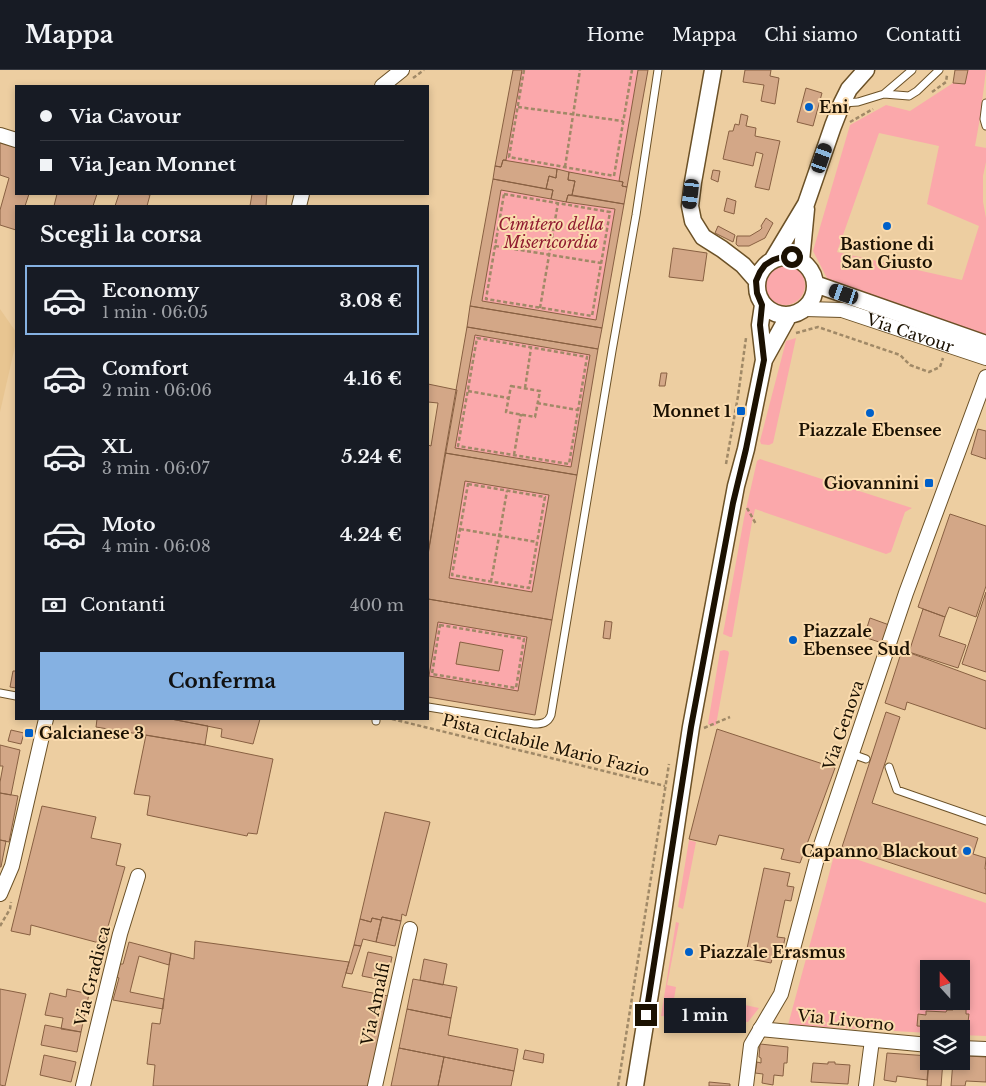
<!DOCTYPE html>
<html lang="it">
<meta charset="utf-8">
<style>
body{margin:0;font-family:"Libre Baskerville",serif;background:#20242c;color:#f1f3f6;height:100vh;display:flex;flex-direction:column;font-size:19px;white-space:nowrap}
*{box-sizing:border-box;margin:0}
p{font-size:16px;color:#9ea1a6}
.icon{flex:none;width:28px;height:28px;fill:none;stroke:currentColor;stroke-width:2;stroke-linecap:round;stroke-linejoin:round}
.map{position:relative;flex:1;overflow:hidden}
.details{position:absolute;left:15px;top:135px;width:414px;height:515px;display:flex;flex-direction:column;background:#171b24;border-radius:0px;box-shadow:0 2px 8px #0003}
.details>*{flex:none}
.top-card{position:absolute;left:15px;top:15px;width:414px;height:110px;border-radius:0px;box-shadow:0 2px 8px #0003;display:grid;align-content:center;height:110px;padding:0 25px;background:#171b24}
.needle{width:32px;rotate:339deg}
.controls{position:absolute;left:920px;top:890px;display:grid;gap:10px}
.controls a{display:grid;place-items:center;width:50px;height:50px;border-radius:0px;background:#171b24;box-shadow:0 2px 8px #0003;font-size:25px}
.end{position:absolute;width:22px;height:22px;margin:-11px;border:6px solid #1b1102;background:#fff;box-shadow:0 0 0 2px #fff}
.from{border-radius:50%}
.bubble{position:absolute;height:35px;border-radius:0px;background:#171b24;box-shadow:0 2px 8px #0003;font-size:16px;font-weight:800;line-height:35px;text-align:center}
.car{position:absolute;width:15px;height:30px;margin:-15px -8px;border-radius:6px;box-shadow:0 0 4px 1px #0007;background:linear-gradient(#222 24%,#8ab4d8 0 40%,#222 0 76%,#8ab4d8 0 86%,#222 0)}
.top-card b{display:flex;align-items:center;gap:18px;height:48px;font-size:19px}
.top-card b+b{border-top:1px solid #363941}
.top-card i{width:12px;height:12px;background:#f1f3f6}
ul{padding:0;list-style:none}
li{display:flex;align-items:center;gap:15px;height:70px;margin:0 10px 8px;padding:0 15px;border:2px solid transparent;border-radius:0px}
li div{flex:1}
li b{display:block;font-size:19px}
li em{font-style:normal;font-weight:800}
li.current{border-color:#85b1e2}
li>.icon{width:45px;height:45px;stroke-width:1.5}
h2{padding:0 25px;font-size:22px;line-height:60px}
.pay{display:flex;align-items:center;gap:12px;height:55px;padding:0 25px;font-size:19px}
.pay p{margin-inline-start:auto}
.action{display:flex;gap:10px;margin-top:auto;padding:10px 25px}
.action a{flex:1;height:58px;border-radius:0px;background:#85b1e2;color:#111;font-size:20px;font-weight:800;line-height:58px;text-align:center}
header{display:flex;align-items:center;gap:30px;box-sizing:border-box;height:70px;padding:0 25px;background:#171b24;border-bottom:1px solid #363941}
header strong{font-size:24px}
nav{display:flex;gap:28px;margin-inline-start:auto;font-size:18px}
.map>svg:first-child{display:block}
.built{fill:#e8c591}
.green{fill:#fba8ab;fill-rule:evenodd}
.building{fill:#d3a787;stroke:#886042;fill-rule:evenodd}
.lines{fill:none;stroke-linecap:round;stroke-linejoin:round}
.service-casing{stroke:#6b5127;stroke-width:9}
.minor-casing{stroke:#6b5127;stroke-width:16}
.tertiary-casing{stroke:#6b5127;stroke-width:19}
.path{stroke:#a08967;stroke-width:2.5;stroke-dasharray:4 2.5;stroke-linecap:butt}
.service{stroke:#fff;stroke-width:7}
.minor{stroke:#fff;stroke-width:14}
.tertiary{stroke:#fff;stroke-width:16}
.route{stroke:#1b1102;stroke-width:6}
.poi-dot{fill:#0060c9;stroke:#fadbae;stroke-width:2}
.labels{text-anchor:middle;stroke-width:4;stroke-linejoin:round;paint-order:stroke}
.poi-label{font-size:16px;font-weight:bold;fill:#1b1102;stroke:#fadbae;text-anchor:start}
.park-label{font-size:16px;font-style:italic;fill:#901c30;stroke:#fadbae}
.street-label{font-size:16px;fill:#1b1102;stroke:#fadbae}
</style>
<header>
<strong>Mappa</strong>
<nav><a>Home</a><a>Mappa</a><a>Chi siamo</a><a>Contatti</a></nav>
</header>
<div class="map">
<svg width="986" height="1016" viewBox="0 0 986 1016">
<rect width="100%" height="100%" fill="#edcea1"/>
<path class="built" d="M0,239L16,262V272L0,342Z"/>
<path class="green" d="M513,0H648L598,279L535,645L428,627V485Z
M968,0H986L980,48L975,76L986,78V92L983,106V132L986,148V266L828,210L813,181L850,55L886,35L910,41L953,13L965,14ZM879,63L939,76L927,134L979,156L962,210L837,182Z
M765 215a20 20 0 1 1 40 0a20 20 0 1 1-40 0Z
M796,268L773,373L769,375L761,374L760,371L786,271Z
M760,389L912,438L905,442L891,482L886,484L755,439L752,452L732,567H730L723,564L744,448L757,391Z
M724,580L728,581L729,583L716,655L713,656L708,654L720,581Z
M689,770L696,772L683,839L678,837Z
M835,782L986,833V966L961,965V959H929V963L788,955ZM929,899H961V931H929Z
M676,852L679,853L667,915L676,917L674,929L743,944L745,935L759,938L748,952L661,946Z"/>
<path class="building" d="M513,0H522L506,90H503L501,97L495,96Z
M638,0H648L627,117L622,116L623,112L619,111Z
M745,0H771L770,6L779,8L775,34L761,31L764,15L743,12Z
M955,0H968L965,14L953,13Z
M806,18L822,23L813,56L797,52Z
M741,44L748,46L746,56L756,58L755,66L780,71L769,120L755,117L763,84L756,82L753,96L723,89L729,61H733L735,54L739,55Z
M0,68L16,74V124H29L25,136H16V160L0,155V140L9,108L0,105Z
M503,90L557,99L556,108L549,106L546,119L493,109L495,96L501,97Z
M557,99L569,102L568,110L575,111L572,125H568L566,132L551,129L553,120L546,119L549,106L556,108Z
M713,100L720,101L718,112L711,109Z
M569,102L623,112L622,116L627,117L624,134L572,125L575,111L568,110Z
M493,109L553,120L551,129L501,120L482,231L596,250L615,139L566,132L568,125L624,134L602,258L470,236Z
M57,124H97L93,136H54Z
M119,124H145L150,125L147,136H115Z
M252,124H267L266,136H250Z
M727,128L736,131L734,144L724,141Z
M766,148L773,153L765,168L749,176H738L736,174L737,166H750L760,160L762,158L761,156Z
M718,156L735,165L733,172L715,163Z
M673,178L707,183L703,211L669,207Z
M470,236L602,258L598,279L467,257Z
M467,257L598,279L577,405L445,383ZM475,265L590,285L571,397L455,378Z
M661,303H667L665,316H659Z
M428,314L457,320L428,483V375L431,376L438,333L428,332Z
M978,359L986,361V389L971,384Z
M445,383L577,405L552,550L428,529V485ZM465,411L549,425L532,522L449,508Z
M950,444L986,456V516L976,547L949,537L945,547L918,537Z
M986,522V602L962,594Z
M428,529L552,550L535,645L428,627ZM438,552L527,567L518,621L429,606Z
M923,539L945,547L939,566L966,575L958,598L909,582Z
M870,548L892,556L885,574L864,567Z
M605,551L612,552L610,569L603,568Z
M460,572L503,580L499,601L456,594Z
M902,580L986,611V659L907,632L905,640L885,633Z
M13,601H16V618L10,617Z
M886,642L900,647L872,733L978,768L973,784L986,788L985,799H986V824L842,777Z
M97,649H171L208,656L205,675L96,657Z
M171,649H260L253,674L221,667L222,659Z
M717,659L835,698L800,793L781,789L784,779L719,765L716,775L689,769Z
M11,660L24,663L21,674L8,671Z
M146,665L205,675L273,689L257,764L248,763L247,766L147,745L150,726L134,724Z
M0,675L20,680L11,725L0,723V712L3,696H0Z
M0,723L18,726L9,772L0,770Z
M42,736L96,747L91,768L121,774L116,795L125,797L103,874L31,855L30,865L11,861Z
M385,742L430,752L406,846L402,844L401,851L382,847L381,850L372,848L371,852L360,849Z
M0,770L6,771L1,797H0Z
M764,798L790,803L787,816L794,817L791,831L785,830L777,867L785,868L782,882L774,881L771,893L745,888Z
M382,847L401,851L395,876L376,872Z
M372,848L381,850L376,872L363,869L361,876L354,875L360,849L371,852Z
M195,871L349,892L342,917L388,926L370,1016H153L155,995L147,994L152,953L160,954L171,883L194,889Z
M129,872L171,883L169,895L139,886L130,922L164,929L163,939L113,930L119,908L116,907L120,894H123Z
M354,875L361,876L352,904L346,903Z
M368,882L392,887L387,911L362,906Z
M424,889L447,894L443,915L420,910Z
M413,909L457,917L451,948L407,939Z
M0,919L26,924L5,1016L0,1015Z
M67,919L89,924L81,962L61,959L63,948L45,945L50,923L66,927Z
M954,937L966,938V944H969L967,960H961V959L917,956L918,944L926,945V941L946,942L947,940H953Z
M407,939L451,948L448,965L518,979L514,1001L399,978Z
M45,955L81,962L77,982L41,975Z
M760,974L788,977L787,993H784L783,1006L774,1005L773,1015L762,1013L763,1004L755,1003L757,992L761,993V988L759,987Z
M399,978L444,987L438,1016H391Z
M525,980L544,984L543,993L523,989Z
M887,983L929,986L927,1010L897,1006L896,1012L884,1010Z
M44,985L76,992L71,1012L40,1005Z
M967,986L986,987V1012L966,1011L965,1016H951L953,991H961V989H966Z
M444,987L514,1001L511,1016H438Z
M929,991H943L941,1016H927Z
M828,992H835V994L850,995L848,1014L811,1012L813,993L828,994Z
M709,1012L730,1014V1016H709Z"/>
<g class="lines">
<defs>
<path id="service" d="M884,24L912,0
M843,33L858,32L884,24L909,26L917,21L939,0
M986,33L984,49L986,56
M0,623L16,626
M428,637L534,654C542,654 548,653 551,645L612,281L636,145L658,0
M376,651V649
M852,684L866,689
M889,697L897,720L986,751"/>
<g id="minor">
<path d="M382,16L402,0"/>
<path d="M0,65L16,70"/>
<path d="M299,136L302,124"/>
<path id="s1" d="M805,239L842,240L986,288"/>
<path d="M0,824L12,796L46,649"/>
<path d="M760,959L929,975"/>
<path d="M961,978L986,979"/>
<path d="M83,1016L120,864L138,806"/>
<path d="M375,1016L410,859"/>
<path d="M746,1016L751,975L781,924L819,781L906,523L986,307"/>
<path d="M866,1016L872,970"/>
</g>
<path id="tertiary" d="M713,0L693,112L690,136L693,151L703,167L722,179L743,195L757,211
M757 216a29 29 0 1 1 58 0a29 29 0 1 1-58 0Z
M773,189L806,134L833,56L842,33L849,19L866,0
M801,191L806,139
M815,214L986,274
M764,290L789,245
M635,1016L661,856L691,657L736,416L746,379L764,290L760,255L763,235"/>
</defs>
<use href="#service" class="service-casing"/>
<use href="#minor" class="minor-casing"/>
<use href="#tertiary" class="tertiary-casing"/>
<path class="path" d="M524,0L509,87L614,106L632,0
M413,8L424,0
M932,22L946,12L947,5
M518,37L623,51
M850,52L873,39
M565,97L580,0
M504,124L610,142L592,246L486,229Z
M495,176L601,193
M540,238L558,133
M796,263L818,257L900,285L910,295L929,302L940,297L943,288
M477,268L587,287L569,394L458,376Z
M511,316L540,321L535,347L506,342Z
M525,318L531,278
M468,321L508,328
M537,333L578,340
M514,385L521,344
M726,394L738,326L746,268
M468,414L545,427L529,518L452,505Z
M747,438L756,454
M460,459L537,472
M491,512L507,421
M440,555L524,569L516,618L432,604Z
M392,649L665,716
M704,658L730,647
M0,856L10,839L11,832
M618,1016L669,694"/>
<use href="#service" class="service"/>
<use href="#minor" class="minor"/>
<use href="#tertiary" class="tertiary"/>
</g>
<g class="lines">
<path class="route" d="M646,945L691,657L733,433L746,379L764,290L760,255L762,235L757,223L756,211L760,202L765,195L773,190L782,187H792"/>
</g>
<g class="poi-dot">
<circle cx="809" cy="37" r="5"/>
<circle cx="887" cy="156" r="5"/>
<rect x="736" y="336" width="10" height="10" rx="2.5"/>
<circle cx="870" cy="343" r="5"/>
<rect x="924" y="408" width="10" height="10" rx="2.5"/>
<circle cx="793" cy="570" r="5"/>
<rect x="24" y="658" width="10" height="10" rx="2.5"/>
<circle cx="967" cy="781" r="5"/>
<circle cx="689" cy="882" r="5"/>
</g>
<g class="labels">
<g class="poi-label">
<text x="819" y="43">Eni</text>
<text x="887" y="180" text-anchor="middle">Bastione di<tspan x="887" dy="18">San Giusto</tspan></text>
<text x="731" y="347" text-anchor="end">Monnet 1</text>
<text x="870" y="366" text-anchor="middle">Piazzale Ebensee</text>
<text x="919" y="419" text-anchor="end">Giovannini</text>
<text x="803" y="567">Piazzale<tspan x="803" dy="18">Ebensee Sud</tspan></text>
<text x="39" y="669">Galcianese 3</text>
<text x="957" y="787" text-anchor="end">Capanno Blackout</text>
<text x="699" y="888">Piazzale Erasmus</text>
</g>
<g class="park-label">
<text x="551" y="160">Cimitero della<tspan x="551" dy="18">Misericordia</tspan></text>
</g>
<g class="street-label">
<text dy="6" stroke="none"><textPath href="#s1" startOffset="109">Via Cavour</textPath></text>
<text transform="translate(843 655) rotate(-71)" y="6">Via Genova</text>
<text transform="translate(546 675) rotate(14)" y="6">Pista ciclabile Mario Fazio</text>
<text transform="translate(92 906) rotate(-76)" y="6">Via Gradisca</text>
<text transform="translate(375 934) rotate(-78)" y="6">Via Amalfi</text>
<text transform="translate(846 950) rotate(6)" y="6">Via Livorno</text>
</g>
</g>
</svg>
<div class="controls">
<a><svg class="needle" viewBox="-14 -14 28 28"><path d="M0-13l5 13h-10z" fill="#e53935"/><path d="M0 13l5-13h-10z" fill="#9ea1a6"/></svg></a>
<a><svg class="icon" aria-label="layers" viewBox="0 0 24 24"><path d="M12 4l9 5-9 5-9-5zM3 14l9 5 9-5"/></svg></a>
</div>
<i class="end from" style="left:792px;top:187px"></i>
<i class="end" style="left:646px;top:945px"></i>
<div class="bubble" style="left:664px;top:928px;width:82px">1 min</div>
<i class="car" style="left:822px;top:88px;rotate:19deg"></i>
<i class="car" style="left:691px;top:124px;rotate:187deg"></i>
<i class="car" style="left:844px;top:224px;rotate:289deg"></i>
<div class="top-card">
<b><i class="from"></i>Via Cavour</b>
<b><i></i>Via Jean Monnet</b>
</div>
<section class="details">
<h2>Scegli la corsa</h2>
<ul>
<li class="current"><svg class="icon" aria-label="car" viewBox="0 0 24 24"><path d="M5 17H2v-5l4-1 3-4h7l3 4 3 1v5h-3M9 17h6M6 11h13"/><circle cx="7" cy="17" r="2"/><circle cx="17" cy="17" r="2"/></svg><div><b>Economy</b><p>1 min · 06:05</p></div><em>3.08 €</em></li>
<li><svg class="icon" aria-label="car" viewBox="0 0 24 24"><path d="M5 17H2v-5l4-1 3-4h7l3 4 3 1v5h-3M9 17h6M6 11h13"/><circle cx="7" cy="17" r="2"/><circle cx="17" cy="17" r="2"/></svg><div><b>Comfort</b><p>2 min · 06:06</p></div><em>4.16 €</em></li>
<li><svg class="icon" aria-label="car" viewBox="0 0 24 24"><path d="M5 17H2v-5l4-1 3-4h7l3 4 3 1v5h-3M9 17h6M6 11h13"/><circle cx="7" cy="17" r="2"/><circle cx="17" cy="17" r="2"/></svg><div><b>XL</b><p>3 min · 06:07</p></div><em>5.24 €</em></li>
<li><svg class="icon" aria-label="car" viewBox="0 0 24 24"><path d="M5 17H2v-5l4-1 3-4h7l3 4 3 1v5h-3M9 17h6M6 11h13"/><circle cx="7" cy="17" r="2"/><circle cx="17" cy="17" r="2"/></svg><div><b>Moto</b><p>4 min · 06:08</p></div><em>4.24 €</em></li>
</ul>
<div class="pay"><svg class="icon" aria-label="cash" viewBox="0 0 24 24"><path d="M3 7h18v10H3z"/><circle cx="12" cy="12" r="2"/></svg>Contanti<p>400 m</p></div>
<div class="action"><a>Conferma</a></div>
</section>
</div>
